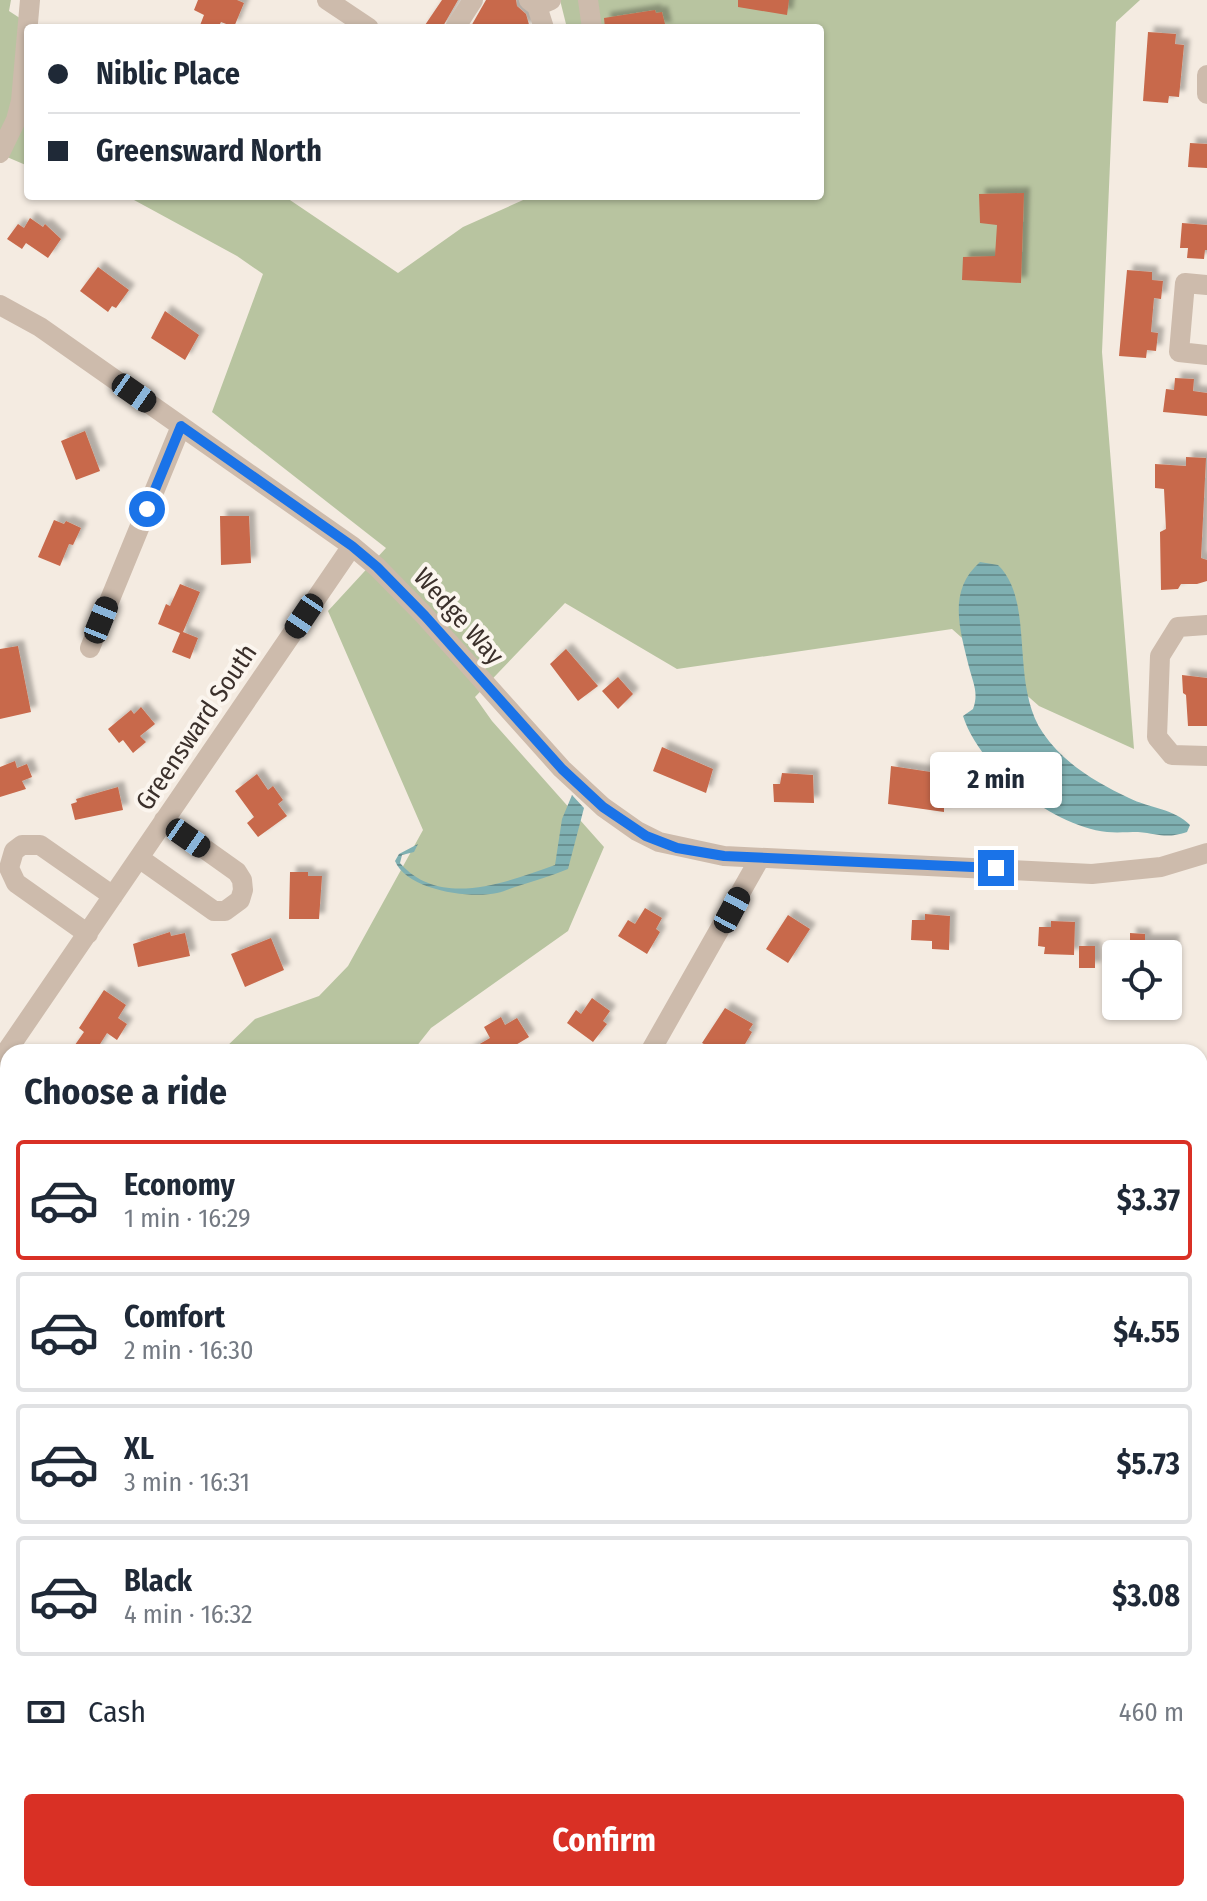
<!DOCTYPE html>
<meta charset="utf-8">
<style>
body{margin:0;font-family:"Fira Sans Condensed",sans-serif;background:#f6f6f7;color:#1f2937;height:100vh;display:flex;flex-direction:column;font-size:30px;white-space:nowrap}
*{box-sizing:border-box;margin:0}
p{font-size:26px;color:#747a83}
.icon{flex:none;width:44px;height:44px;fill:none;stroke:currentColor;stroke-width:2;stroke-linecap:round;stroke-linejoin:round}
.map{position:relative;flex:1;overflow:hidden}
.details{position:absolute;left:0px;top:1044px;width:1208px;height:858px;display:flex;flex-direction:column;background:#fff;border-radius:24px 24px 0 0;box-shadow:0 2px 6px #0004}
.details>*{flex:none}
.hud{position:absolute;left:24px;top:24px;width:800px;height:176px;border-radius:8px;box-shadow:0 2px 6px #0004;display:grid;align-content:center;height:176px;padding:0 24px;background:#fff}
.controls{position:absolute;left:1102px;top:940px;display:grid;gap:16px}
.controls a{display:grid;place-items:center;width:80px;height:80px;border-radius:8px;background:#fff;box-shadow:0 2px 6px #0004;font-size:40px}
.end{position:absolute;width:36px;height:36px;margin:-18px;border:10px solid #1a73e8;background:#fff;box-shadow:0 0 0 4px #fff}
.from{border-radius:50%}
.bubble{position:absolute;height:56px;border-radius:8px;background:#fff;box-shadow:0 2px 6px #0004;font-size:26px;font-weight:700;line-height:56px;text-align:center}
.car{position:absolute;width:24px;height:48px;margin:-24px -12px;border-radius:10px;box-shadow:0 0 6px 2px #0007;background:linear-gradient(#222 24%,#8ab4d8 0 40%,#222 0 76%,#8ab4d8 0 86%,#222 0)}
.hud b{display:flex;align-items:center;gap:28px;height:76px;font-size:30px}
.hud b+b{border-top:2px solid #e0e1e3}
.hud i{width:20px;height:20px;background:#1f2937}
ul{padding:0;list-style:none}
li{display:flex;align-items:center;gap:24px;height:120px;margin:0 16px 12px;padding:0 8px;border:4px solid #e0e1e3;border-radius:8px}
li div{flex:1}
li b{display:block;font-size:30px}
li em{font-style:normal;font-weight:700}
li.current{border-color:#d93025}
li>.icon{width:72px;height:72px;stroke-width:1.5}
h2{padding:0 24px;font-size:36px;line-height:96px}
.pay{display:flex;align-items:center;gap:20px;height:88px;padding:0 24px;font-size:30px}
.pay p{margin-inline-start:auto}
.cta{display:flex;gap:16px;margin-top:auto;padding:16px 24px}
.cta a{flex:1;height:92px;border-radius:8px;background:#d93025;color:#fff;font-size:32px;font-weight:700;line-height:92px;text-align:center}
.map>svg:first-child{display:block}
.grass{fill:#b8c4a0}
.water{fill:url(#water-rules)}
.building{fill:#c8694b;filter:url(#shadow)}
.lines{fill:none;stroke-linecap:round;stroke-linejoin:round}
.minor{stroke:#cdbbac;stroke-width:20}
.route{stroke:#1a73e8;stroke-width:10}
.labels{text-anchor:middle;stroke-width:8;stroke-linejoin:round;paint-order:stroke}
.street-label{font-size:26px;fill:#3b302b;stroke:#fbf5ee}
</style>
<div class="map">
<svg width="1207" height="1901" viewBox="0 0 1207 1901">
<defs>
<pattern id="water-rules" width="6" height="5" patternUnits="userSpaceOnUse" patternTransform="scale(2)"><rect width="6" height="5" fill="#7fb0b2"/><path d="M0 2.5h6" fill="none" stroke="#699091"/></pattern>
<filter id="shadow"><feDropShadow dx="6" dy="-6" stdDeviation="2" flood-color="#0004"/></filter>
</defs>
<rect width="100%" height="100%" fill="#f4ebe1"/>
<path class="grass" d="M0,0H11L9,11L35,28H28V166L0,154Z
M560,0H1140L1116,22L1102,352L1134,749L1039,706L952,629L677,669L565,603L475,697L492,721L604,847L568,931L431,1028L412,1052H221L255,1019L319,996L348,966L423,830L328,611L386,548L212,412L263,274L237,256L134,200L118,196H284L398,273L463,227L532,196H820V28H567Z"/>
<path class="water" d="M980,562L998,565C1036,602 1009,683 1043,733C1063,763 1097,783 1129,798C1149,808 1175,809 1190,825L1187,832C1165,839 1160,834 1138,832C1128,832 1117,833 1107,832C1052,826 980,769 963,716L973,709C979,693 973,683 969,667C960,630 947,591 980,562Z
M572,795L584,808L568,869C551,876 533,881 515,887C509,889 503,892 497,893C469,899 407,890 395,861L399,854L418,844L414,852L402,855L400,863C440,909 507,882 555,865L562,819Z"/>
<path class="building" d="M198,0H237L244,3L234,27L221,22L218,28H199L204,15L194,10Z
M442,0H458L442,28H423Z
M486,0H516L517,6L526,14L530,28H470Z
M738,0H789L787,15L738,7Z
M655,10L656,13L662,12L666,28H605L604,18Z
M1148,32L1176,34L1175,44L1184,45L1179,97L1169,96L1168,103L1143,101Z
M1190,143L1207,144V168L1188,167Z
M1024,193L1021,283L962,280L963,257L995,256L997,225L980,223L979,194Z
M30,218L43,227L45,224L61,239L48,258L26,243L22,249L7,239L18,224L24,228Z
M1182,223L1207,225V250H1205L1204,259L1187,258L1188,248H1180Z
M98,267L129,290L116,308L112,306L108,312L80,291Z
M1127,270L1152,272V280L1163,281L1161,299L1154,298L1151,332L1158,333L1156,351L1147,350L1146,358L1119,356Z
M165,311L199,335L185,360L151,338Z
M1175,378L1194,379L1193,391L1207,393V416L1163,412L1166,389L1174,390Z
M85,431L100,471L76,480L61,441Z
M1186,457L1206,458L1201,558L1207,560V581L1197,584H1181L1178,589L1161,590L1160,532L1166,529L1164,489L1155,488V464L1186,466Z
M220,516H249L251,563L221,565Z
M54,520L64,524L66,521L81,528L73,545L69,544L60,566L38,557Z
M180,584L200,592L183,632L198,638L190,659L172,652L180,633L158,624L166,604L170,606Z
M18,646L31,712L0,719V649Z
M566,649L598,686L578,701L550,664Z
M1182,675L1207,678V726H1188L1186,695L1183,693Z
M618,677L633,694L618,709L602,691Z
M141,707L155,724L140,736L146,742L133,753L123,740L119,743L108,729L131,710L134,714Z
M662,747L713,769L706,793L653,771Z
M15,761L17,768L27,764L32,777L22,781L26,789L0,797V767Z
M891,766L944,774V812L888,804Z
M782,773L813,775L814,803L774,802L773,784H780Z
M257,774L268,790L273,786L283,800L278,804L287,816L258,837L247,823L254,817L235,791Z
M118,787L123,810L75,820L71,804L77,802L76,799Z
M290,872H308V876H322L319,919H289Z
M645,908L662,918L656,929L660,932L647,954L618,936L628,920L635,924Z
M925,914L950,916L949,950L932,949V941L911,940L912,920H925Z
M788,915L810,929L788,963L766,949Z
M1051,921L1075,922L1074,955L1044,954L1045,947L1038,946L1039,927H1051Z
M170,932L171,936L185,933L190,956L138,967L133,944Z
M1130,933L1145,934V940H1174L1173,954H1130Z
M271,938L284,970L245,987L231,954Z
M1079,946H1095V968H1079Z
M104,990L126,1005L118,1018L127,1024L117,1040L107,1033L95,1052H70L84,1032L79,1028Z
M592,998L610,1011L603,1021L607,1024L593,1042L567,1023L576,1010L581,1014Z
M725,1008L753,1024L749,1030L752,1032L741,1051L730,1045L726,1052H719L702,1043Z
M501,1017L505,1025L517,1018L529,1037L504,1052H466L490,1038L484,1027Z"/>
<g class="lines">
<path class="minor" d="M327,0L369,28
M529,0L537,6L551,0
M588,0L592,28
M537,6L544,28
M455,28L473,0
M1207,75V94
M0,153L16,120L21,101L30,0
M1207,285L1185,283L1179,352L1207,355
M0,305L40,327L352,546L377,567L425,616L562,769L603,807L637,831L659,842L724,856L1092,874L1161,867L1207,853
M1207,625L1178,627L1160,656L1157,737L1172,755L1207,756
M90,648L181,426
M139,858L214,911H225L240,900L243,890L242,880L237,872L164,820
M88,934L16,883L9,868L14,851L22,845H40L113,896
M650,1052L760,858
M0,1061L352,546
M1200,1258L1207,1261
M0,1383L8,1389
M1200,1783L1207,1793
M693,1894L778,1901
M392,1901V1894"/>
</g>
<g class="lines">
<path class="route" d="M147,509L181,426L352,546L377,567L425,616L562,769L603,807L646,836L677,848L724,856L996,868"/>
</g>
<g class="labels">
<g class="street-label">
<text transform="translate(459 616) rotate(48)" y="9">Wedge Way</text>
<text transform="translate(196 727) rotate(-56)" y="9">Greensward South</text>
</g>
</g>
</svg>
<div class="controls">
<a><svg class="icon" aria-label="locate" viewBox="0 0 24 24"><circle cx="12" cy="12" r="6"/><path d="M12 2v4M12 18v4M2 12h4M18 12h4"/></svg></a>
</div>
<i class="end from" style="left:147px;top:509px"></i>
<i class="end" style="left:996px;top:868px"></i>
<div class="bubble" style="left:930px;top:752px;width:132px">2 min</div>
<i class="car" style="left:134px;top:393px;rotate:125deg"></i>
<i class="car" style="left:304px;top:616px;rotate:214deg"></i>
<i class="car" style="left:101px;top:620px;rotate:22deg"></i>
<i class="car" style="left:188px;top:838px;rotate:125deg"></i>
<i class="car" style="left:732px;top:910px;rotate:28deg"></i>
<div class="hud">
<b><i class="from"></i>Niblic Place</b>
<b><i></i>Greensward North</b>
</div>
<section class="details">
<h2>Choose a ride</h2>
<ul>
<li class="current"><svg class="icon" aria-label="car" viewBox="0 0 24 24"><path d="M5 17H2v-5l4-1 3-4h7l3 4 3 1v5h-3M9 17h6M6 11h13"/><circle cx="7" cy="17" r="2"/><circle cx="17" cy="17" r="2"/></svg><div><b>Economy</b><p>1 min · 16:29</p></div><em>$3.37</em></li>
<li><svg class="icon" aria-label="car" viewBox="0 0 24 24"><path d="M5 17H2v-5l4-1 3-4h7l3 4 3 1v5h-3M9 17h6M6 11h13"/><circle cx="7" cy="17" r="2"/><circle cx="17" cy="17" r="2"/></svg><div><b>Comfort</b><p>2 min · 16:30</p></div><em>$4.55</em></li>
<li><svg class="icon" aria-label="car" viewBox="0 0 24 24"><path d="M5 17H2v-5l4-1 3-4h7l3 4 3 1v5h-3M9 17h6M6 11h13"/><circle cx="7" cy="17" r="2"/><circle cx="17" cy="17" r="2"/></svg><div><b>XL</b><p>3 min · 16:31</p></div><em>$5.73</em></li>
<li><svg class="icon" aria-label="car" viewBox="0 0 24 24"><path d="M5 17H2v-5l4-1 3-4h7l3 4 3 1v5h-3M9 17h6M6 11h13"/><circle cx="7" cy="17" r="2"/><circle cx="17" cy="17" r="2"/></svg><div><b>Black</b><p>4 min · 16:32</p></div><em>$3.08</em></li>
</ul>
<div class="pay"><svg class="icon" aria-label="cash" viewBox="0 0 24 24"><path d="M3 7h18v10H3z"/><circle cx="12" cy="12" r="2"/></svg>Cash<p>460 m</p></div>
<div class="cta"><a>Confirm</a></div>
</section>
</div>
